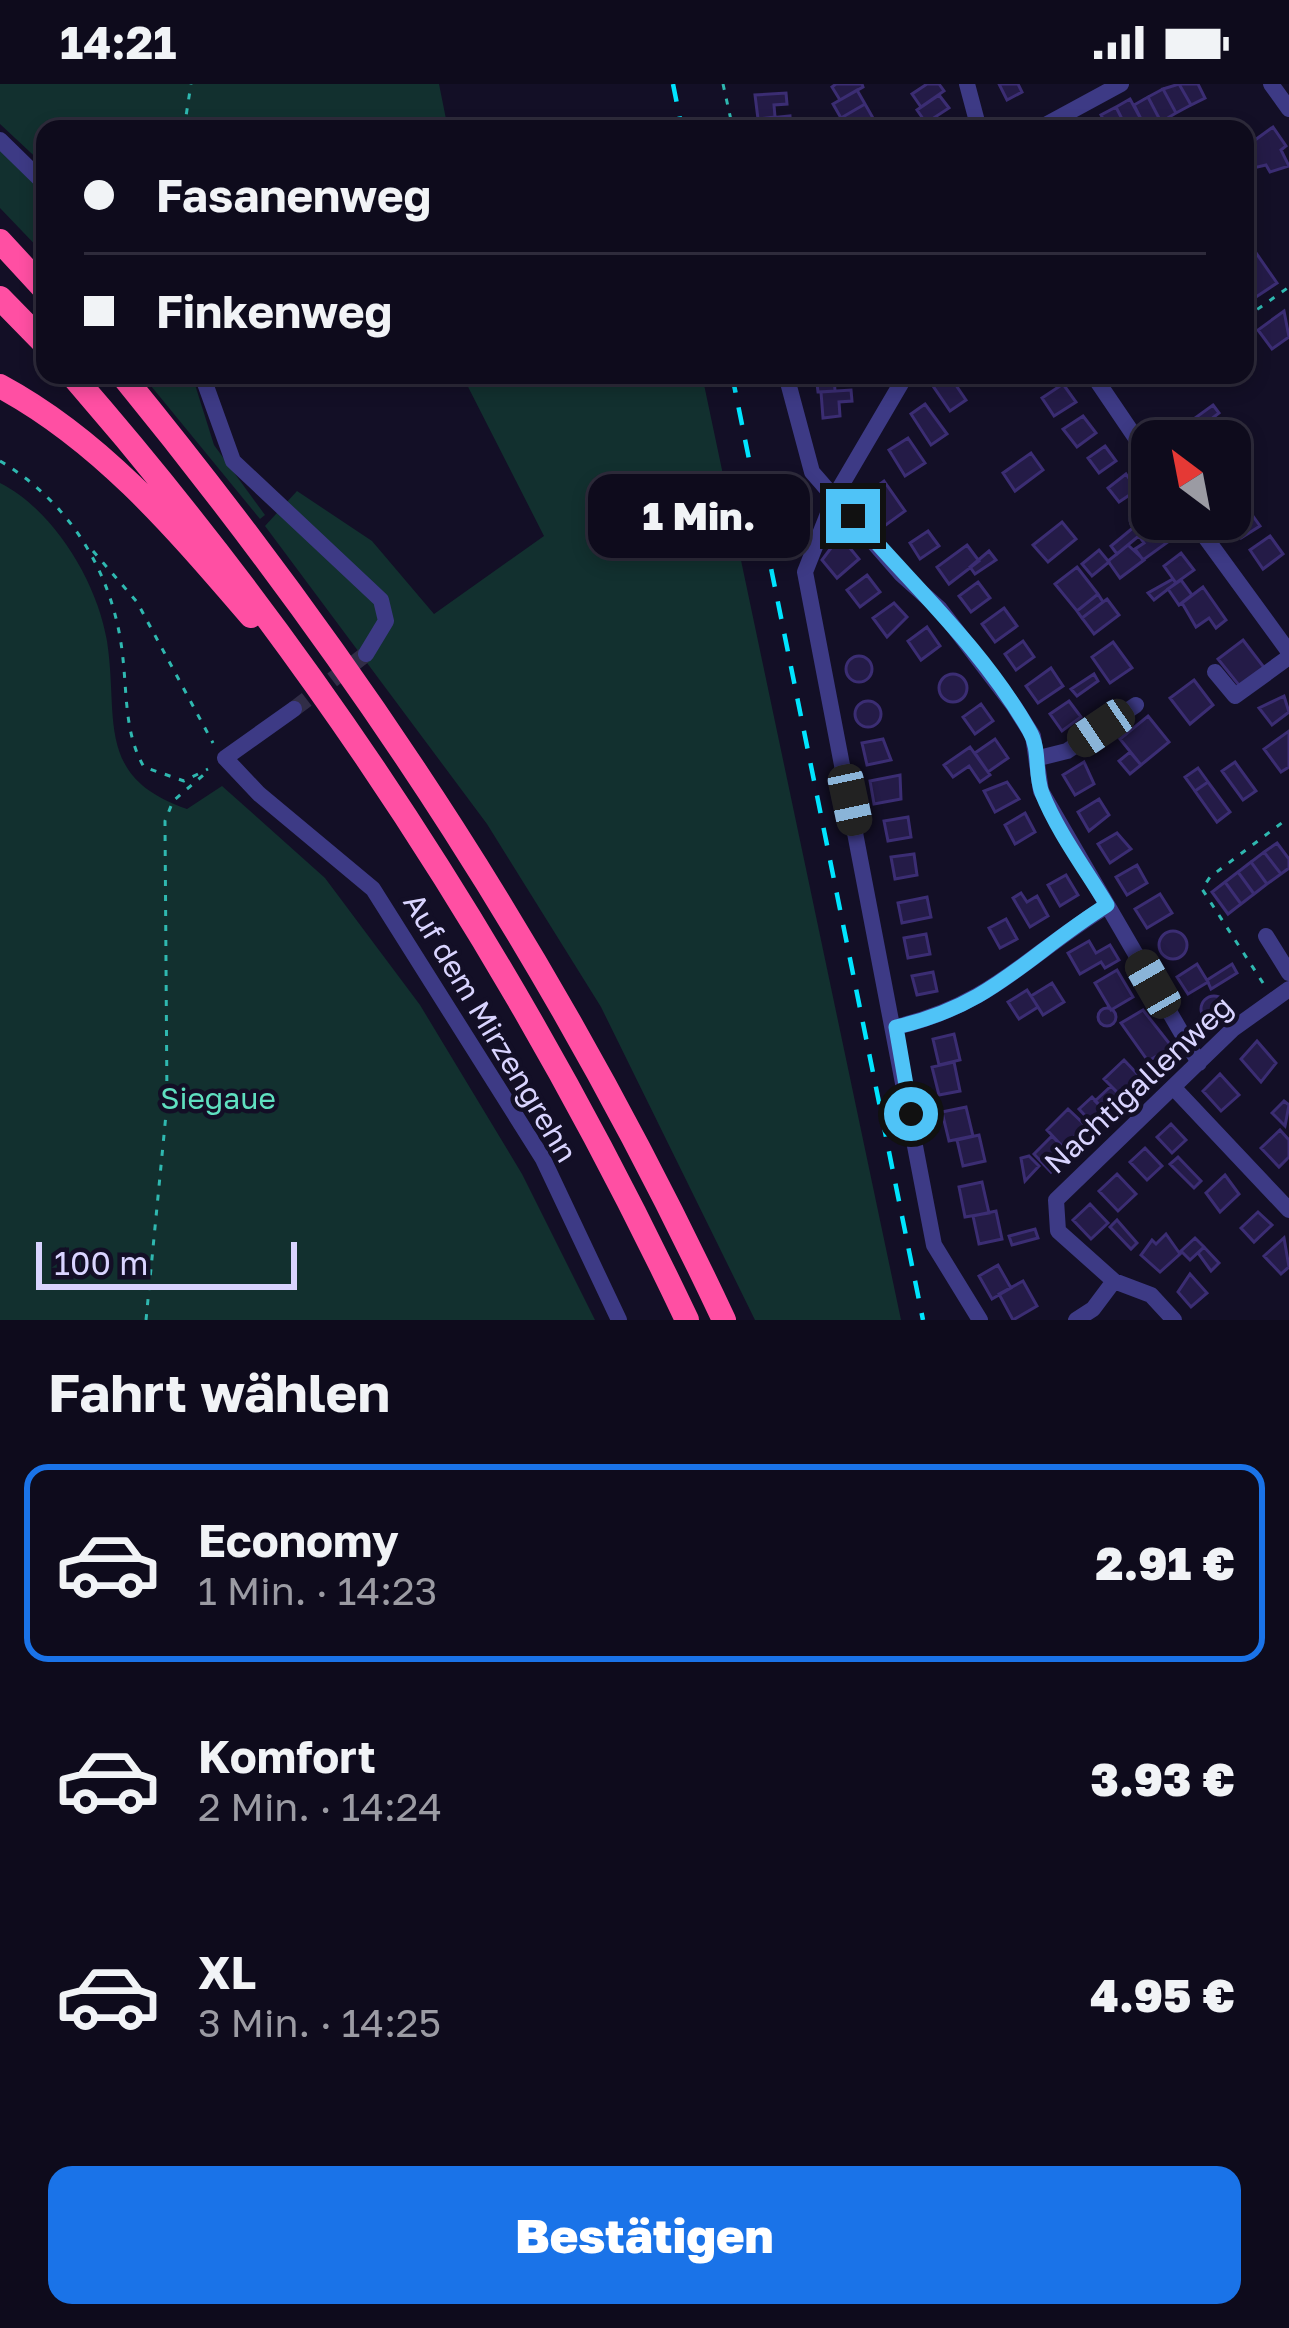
<!DOCTYPE html>
<html lang="de">
<meta charset="utf-8">
<style>
body{margin:0;font-family:"Golos Text",sans-serif;background:#1c1929;color:#f1f3f6;height:100vh;display:flex;flex-direction:column;font-size:45px;white-space:nowrap}
*{box-sizing:border-box;margin:0}
p{font-size:39px;color:#9b9ba3}
.icon{flex:none;width:66px;height:66px;fill:none;stroke:currentColor;stroke-width:2;stroke-linecap:round;stroke-linejoin:round}
.map{position:relative;height:1236px;overflow:hidden}
.side{display:flex;flex-direction:column;background:#0e0b1c;flex:1}
.side>*{flex:none}
.banner{position:absolute;left:36px;top:36px;width:1218px;height:264px;border-radius:24px;box-shadow:0 6px 18px #0003,0 0 0 3px #2e2b3b;display:grid;align-content:center;height:264px;padding:0 48px;background:#0e0b1c}
.needle{width:78px;rotate:328deg}
.buttons{position:absolute;left:1131px;top:336px;display:grid;gap:24px}
.buttons a{display:grid;place-items:center;width:120px;height:120px;border-radius:24px;background:#0e0b1c;box-shadow:0 6px 18px #0003,0 0 0 3px #2e2b3b;font-size:60px}
.scale{position:absolute;left:36px;bottom:30px;width:261px;box-sizing:border-box;padding-left:12px;border:6px solid #d9d4ff;border-top:0;font-size:33px;line-height:42px;white-space:nowrap;color:#d9d4ff;-webkit-text-stroke:9px #130f26;paint-order:stroke}
.end{position:absolute;width:54px;height:54px;margin:-27px;border:15px solid #4fc3f7;background:#111;box-shadow:0 0 0 6px #111}
.from{border-radius:50%}
.bubble{position:absolute;height:84px;border-radius:24px;background:#0e0b1c;box-shadow:0 6px 18px #0003,0 0 0 3px #2e2b3b;font-size:39px;font-weight:800;line-height:84px;text-align:center}
.car{position:absolute;width:36px;height:72px;margin:-36px -18px;border-radius:15px;box-shadow:0 0 9px 3px #0007;background:linear-gradient(#222 24%,#8ab4d8 0 40%,#222 0 76%,#8ab4d8 0 86%,#222 0)}
.banner b{display:flex;align-items:center;gap:42px;height:114px;font-size:45px}
.banner b+b{border-top:3px solid #2e2b3b}
.banner i{width:30px;height:30px;background:#f1f3f6}
ul{padding:0;list-style:none}
li{display:flex;align-items:center;gap:36px;height:198px;margin:0 24px 18px;padding:0 24px;border:6px solid transparent;border-radius:24px}
li div{flex:1}
li b{display:block;font-size:45px}
li em{font-style:normal;font-weight:800}
li.selected{border-color:#1a73e8}
li>.icon{width:108px;height:108px;stroke-width:1.5}
h2{padding:0 48px;font-size:54px;line-height:144px}
.button{display:flex;gap:24px;margin-top:auto;padding:24px 48px}
.button a{flex:1;height:138px;border-radius:24px;background:#1a73e8;color:#fff;font-size:48px;font-weight:800;line-height:138px;text-align:center}
.status{display:flex;justify-content:space-between;align-items:center;height:84px;padding:0 60px;background:#0e0b1c;direction:ltr}
.status svg{height:33px;fill:currentColor}
.map>svg:first-child{display:block}
.green{fill:#12302f}
.building{fill:#241b47;stroke:#3b2d73;stroke-width:3}
.lines{fill:none;stroke-linecap:round;stroke-linejoin:round}
.minor-tunnel{stroke:#312d47;stroke-width:16;stroke-dasharray:16 8;stroke-linecap:butt}
.path{stroke:#2fb8b0;stroke-width:3;stroke-dasharray:6 9;stroke-linecap:butt}
.minor{stroke:#3d3a85;stroke-width:16}
.highway{stroke:#ff4fa3;stroke-width:24}
.rail{stroke:#00e5ff;stroke-width:4.5;stroke-dasharray:18 15;stroke-linecap:butt}
.route{stroke:#4fc3f7;stroke-width:15}
.labels{text-anchor:middle;stroke-width:9;stroke-linejoin:round;paint-order:stroke}
.street-label{font-size:30px;fill:#d9d4ff;stroke:#130f26}
.park-label{font-size:30px;fill:#5fe0c0;stroke:#130f26}
</style>
<div class="status"><b>14:21</b><svg viewBox="0 0 49 12"><path d="M0 12V9h3v3zM5 12V6h3v6zM10 12V3h3v9zM15 12V0h3v12zM26 1h20v11H26zM47 4h2v5h-2z"/></svg></div>
<div class="map">
<svg width="1289" height="1236" viewBox="0 0 1289 1236">
<rect width="100%" height="100%" fill="#130f26"/>
<path class="green" d="M0,0H439L448,45H45V82L0,40Z
M0,56L45,107V171L0,124Z
M142,291H192L214,361L265,431L260,435Z
M462,291H702L901,1236H755L601,923L487,740L265,442L297,407L372,457L434,530L544,452Z
M0,399C54,426 97,498 107,557C119,635 94,693 187,725L222,702L325,794L420,921L522,1090L595,1236H0Z"/>
<path class="building" d="M836,0H862L863,3L840,16L832,3Z
M927,0H939L944,7L921,23L912,10Z
M999,0H1018L1022,8L1007,16Z
M1179,0L1191,21L1176,29L1163,5Z
M1179,0H1198L1205,14L1191,21Z
M1163,5L1176,29L1161,38L1148,13Z
M857,6L865,20L841,34L833,20Z
M786,9L787,20L774,21L775,33L758,35L755,11Z
M939,11L949,24L926,39L917,26Z
M1148,13L1161,38L1146,45L1134,21Z
M1130,15L1143,39L1127,45L1116,23Z
M865,20L873,34L848,45L841,34Z
M1116,23L1127,45H1108L1101,31Z
M790,32L791,43L760,45L759,35Z
M1273,43L1286,62L1281,66L1289,82L1270,88L1266,81L1249,85L1245,50L1249,47L1255,56Z
M1245,153L1277,199L1253,215L1245,203Z
M1284,227L1289,253L1272,265L1258,246Z
M816,291H847L834,292L835,307L818,308Z
M942,291H949L966,316L950,327L931,299Z
M1063,300L1076,318L1054,332L1042,314Z
M851,306L852,317L839,318L840,332L823,334L821,308Z
M925,320L947,350L931,361L911,330Z
M1213,321L1219,329L1201,343L1195,334Z
M1083,332L1096,349L1077,363L1063,345Z
M908,354L925,379L905,392L889,366Z
M1105,362L1116,377L1099,389L1088,374Z
M1031,369L1043,386L1015,407L1003,389Z
M1126,390L1137,406L1119,418L1108,404Z
M1237,390L1248,407L1230,420V395Z
M884,397L905,427L883,443L862,413Z
M1130 435a13 13 0 1 1 26 0a13 13 0 1 1-26 0Z
M1248,425L1260,442L1241,454L1230,438Z
M1159,436L1172,455L1143,476L1135,465L1144,459L1139,452Z
M1062,438L1076,455L1048,478L1033,461Z
M1134,443L1140,451L1117,470L1111,462Z
M928,447L939,462L920,475L910,459Z
M840,452L859,475L837,494L822,476Z
M1270,452L1283,470L1263,485L1250,466Z
M967,461L979,477L949,500L937,483Z
M1128,461L1144,476L1120,494L1108,477Z
M1099,466L1109,478L1092,492L1082,480Z
M989,467L996,476L975,490L970,483Z
M1181,469L1194,486L1176,499L1164,482Z
M1077,483L1098,510L1077,527L1055,500Z
M867,491L880,508L860,523L847,506Z
M1173,495L1176,499L1154,516L1148,509Z
M1181,496L1192,511L1179,521L1168,505Z
M978,498L990,514L971,528L959,512Z
M1203,503L1226,536L1216,544L1209,534L1196,543L1182,519Z
M1098,510L1103,518L1082,534L1077,527Z
M1107,515L1119,531L1094,550L1082,534Z
M894,519L907,533L887,553L873,534Z
M1004,524L1017,542L995,558L982,540Z
M927,543L940,562L921,576L908,557Z
M1243,556L1266,586L1242,605L1218,575Z
M1023,557L1034,573L1016,586L1005,570Z
M1113,558L1132,584L1110,599L1092,573Z
M846 585a13 13 0 1 1 26 0a13 13 0 1 1-26 0Z
M1051,584L1063,602L1038,619L1026,602Z
M1094,590L1098,597L1077,612L1071,605Z
M939 604a14 14 0 1 1 28 0a14 14 0 1 1-28 0Z
M1194,596L1213,621L1190,640L1170,614Z
M1284,612L1289,628L1272,641L1259,624Z
M1069,617L1081,633L1062,647L1050,630Z
M855 630a13 13 0 1 1 26 0a13 13 0 1 1-26 0Z
M981,620L993,637L975,650L963,633Z
M1148,632L1169,658L1141,681L1120,655Z
M1289,647V683L1281,688L1264,665Z
M883,655L891,676L867,681L862,659Z
M995,655L1008,674L988,688L975,669Z
M970,663L990,691L980,698L969,682L953,693L944,681Z
M1130,668L1141,681L1130,690L1119,677Z
M1084,678L1094,700L1075,711L1063,691Z
M1235,678L1256,707L1243,716L1222,687Z
M1198,684L1208,698L1195,707L1185,693Z
M900,691L901,715L874,720L870,697Z
M1007,698L1019,715L995,728L984,707Z
M1208,698L1230,728L1217,738L1195,707Z
M1099,715L1109,731L1089,747L1078,728Z
M1025,729L1035,748L1015,760L1005,741Z
M908,733L911,753L888,757L884,737Z
M1117,749L1131,765L1110,779L1098,760Z
M1277,759L1289,775V784L1281,790L1264,768Z
M1264,768L1281,790L1267,800L1251,778Z
M914,770L917,791L895,795L891,773Z
M1251,778L1267,800L1254,810L1238,788Z
M1137,781L1147,799L1127,811L1116,793Z
M1238,788L1254,810L1241,820L1225,798Z
M1066,791L1078,811L1060,822L1048,801Z
M1225,798L1241,820L1228,830L1212,808Z
M1021,809L1027,818L1037,812L1048,832L1030,843L1013,814Z
M1160,810L1172,829L1147,844L1135,825Z
M927,813L931,833L902,839L898,819Z
M1006,835L1017,855L1000,864L989,844Z
M1159 861a14 14 0 1 1 28 0a14 14 0 1 1-28 0Z
M926,850L930,870L908,874L904,854Z
M1089,857L1096,869L1110,861L1119,876L1105,884L1101,878L1080,890L1068,869Z
M1197,880L1208,898L1188,910L1177,893Z
M1232,880L1237,889L1211,905L1207,896Z
M1117,886L1133,913L1111,926L1095,899Z
M933,888L937,907L917,911L912,892Z
M1052,899L1064,918L1043,931L1031,912Z
M1027,906L1038,923L1019,935L1008,918Z
M1201 925a13 13 0 1 1 26 0a13 13 0 1 1-26 0Z
M1098 933a9 9 0 1 1 18 0a9 9 0 1 1-18 0Z
M1143,926L1169,959V965L1148,977L1121,939Z
M954,950L960,976L939,981L933,955Z
M1257,957L1276,979L1261,998L1241,975Z
M1124,976L1141,994L1121,1012L1104,995Z
M954,978L960,1007L939,1011L932,983Z
M1220,990L1239,1011L1221,1027L1203,1007Z
M1111,1002L1125,1017L1110,1032L1095,1017Z
M1092,1013L1104,1026L1091,1038L1079,1025Z
M1284,1017L1289,1021L1285,1042L1272,1029Z
M966,1023L973,1052L949,1057L942,1028Z
M1068,1025L1086,1042L1063,1063L1047,1046Z
M1171,1040L1186,1056L1172,1069L1157,1053Z
M1280,1046L1289,1056V1073L1279,1083L1261,1064Z
M979,1051L985,1077L963,1082L957,1056Z
M1052,1052L1069,1070L1051,1088L1034,1070Z
M1145,1064L1162,1082L1147,1096L1130,1078Z
M1029,1072L1039,1082L1025,1097L1021,1074Z
M1178,1073L1201,1097L1194,1104L1170,1080Z
M1117,1090L1136,1110L1118,1127L1099,1107Z
M1225,1091L1239,1110L1220,1128L1206,1109Z
M982,1098L989,1129L965,1133L959,1103Z
M1090,1120L1108,1139L1091,1155L1073,1136Z
M996,1127L1002,1155L979,1160L973,1132Z
M1258,1128L1272,1141L1254,1158L1241,1144Z
M1117,1136L1137,1159L1131,1165L1110,1143Z
M1035,1145L1038,1154L1012,1161L1009,1152Z
M1166,1150L1180,1170L1160,1188L1141,1171L1152,1156L1156,1160Z
M1195,1154L1204,1163L1190,1176L1181,1167Z
M1284,1154L1289,1183L1281,1190L1264,1172Z
M1204,1163L1219,1179L1211,1187L1198,1169Z
M998,1181L1011,1204L992,1215L979,1192Z
M1190,1190L1207,1209L1191,1223L1178,1208Z
M1023,1197L1037,1222L1013,1236L999,1210Z"/>
<g class="lines">
<path class="minor-tunnel" d="M294,625L366,570"/>
<path class="path" d="M723,0L733,45
M184,45L191,0
M1245,234L1289,203
M1125,298L1133,291
M1122,301L1154,298L1164,291
M0,377C71,419 115,492 123,575C127,612 125,651 144,683L184,697L208,685
M93,467L137,518L213,659
M1263,899L1202,805L1210,793L1283,738L1289,740
M146,1236L167,1020L165,737L173,717L208,687"/>
<path class="minor" d="M967,0L979,45
M1271,0L1289,25
M1038,45L1121,0
M0,56L45,100
M202,291L233,377L381,516L386,537L366,570
M786,291L812,388L901,490L940,525L1014,622L1033,652L1041,707L1199,979
M906,291L835,412L805,488L934,1161L980,1236
M1093,291L1152,378
M1192,435L1289,568
M1215,588L1235,612L1289,573
M294,625L225,674L259,710L373,805L543,1075L619,1236
M1039,674L1067,667L1136,621
M1266,852L1289,889
M896,943C993,920 1027,871 1107,822
M1173,1003L1289,1126
M1114,1197L1151,1211L1174,1236
M1076,1236L1093,1225L1114,1197L1058,1147L1056,1116L1233,945L1289,905"/>
<path class="highway" d="M0,157L45,206
M0,214L45,260
M72,291C320,576 525,894 687,1236
M122,291C366,590 560,887 724,1236
M0,302C102,357 176,445 251,532"/>
<path class="rail" d="M673,0L682,45
M732,291L923,1236"/>
</g>
<g class="lines">
<path class="route" d="M853,432C914,503 982,564 1029,646C1041,666 1034,689 1042,709C1057,747 1086,786 1107,821C1027,871 993,921 896,943L911,1030"/>
</g>
<g class="labels">
<g class="street-label">
<text transform="translate(490 944) rotate(59)" y="10">Auf dem Mirzengrehn</text>
<text transform="translate(1139 1001) rotate(-43)" y="10">Nachtigallenweg</text>
</g>
<g class="park-label">
<text x="218" y="1025">Siegaue</text>
</g>
</g>
</svg>
<div class="buttons">
<a><svg class="needle" viewBox="-14 -14 28 28"><path d="M0-13l5 13h-10z" fill="#e53935"/><path d="M0 13l5-13h-10z" fill="#9b9ba3"/></svg></a>
</div>
<div class="scale">100 m</div>
<i class="end from" style="left:911px;top:1030px"></i>
<i class="end" style="left:853px;top:432px"></i>
<div class="bubble" style="left:588px;top:390px;width:222px">1 Min.</div>
<i class="car" style="left:1101px;top:644px;rotate:236deg"></i>
<i class="car" style="left:850px;top:716px;rotate:168deg"></i>
<i class="car" style="left:1153px;top:900px;rotate:330deg"></i>
<div class="banner">
<b><i class="from"></i>Fasanenweg</b>
<b><i></i>Finkenweg</b>
</div>
</div>
<section class="side">
<h2>Fahrt wählen</h2>
<ul>
<li class="selected"><svg class="icon" aria-label="car" viewBox="0 0 24 24"><path d="M5 17H2v-5l4-1 3-4h7l3 4 3 1v5h-3M9 17h6M6 11h13"/><circle cx="7" cy="17" r="2"/><circle cx="17" cy="17" r="2"/></svg><div><b>Economy</b><p>1 Min. · 14:23</p></div><em>2.91 €</em></li>
<li><svg class="icon" aria-label="car" viewBox="0 0 24 24"><path d="M5 17H2v-5l4-1 3-4h7l3 4 3 1v5h-3M9 17h6M6 11h13"/><circle cx="7" cy="17" r="2"/><circle cx="17" cy="17" r="2"/></svg><div><b>Komfort</b><p>2 Min. · 14:24</p></div><em>3.93 €</em></li>
<li><svg class="icon" aria-label="car" viewBox="0 0 24 24"><path d="M5 17H2v-5l4-1 3-4h7l3 4 3 1v5h-3M9 17h6M6 11h13"/><circle cx="7" cy="17" r="2"/><circle cx="17" cy="17" r="2"/></svg><div><b>XL</b><p>3 Min. · 14:25</p></div><em>4.95 €</em></li>
</ul>
<div class="button"><a>Bestätigen</a></div>
</section>
